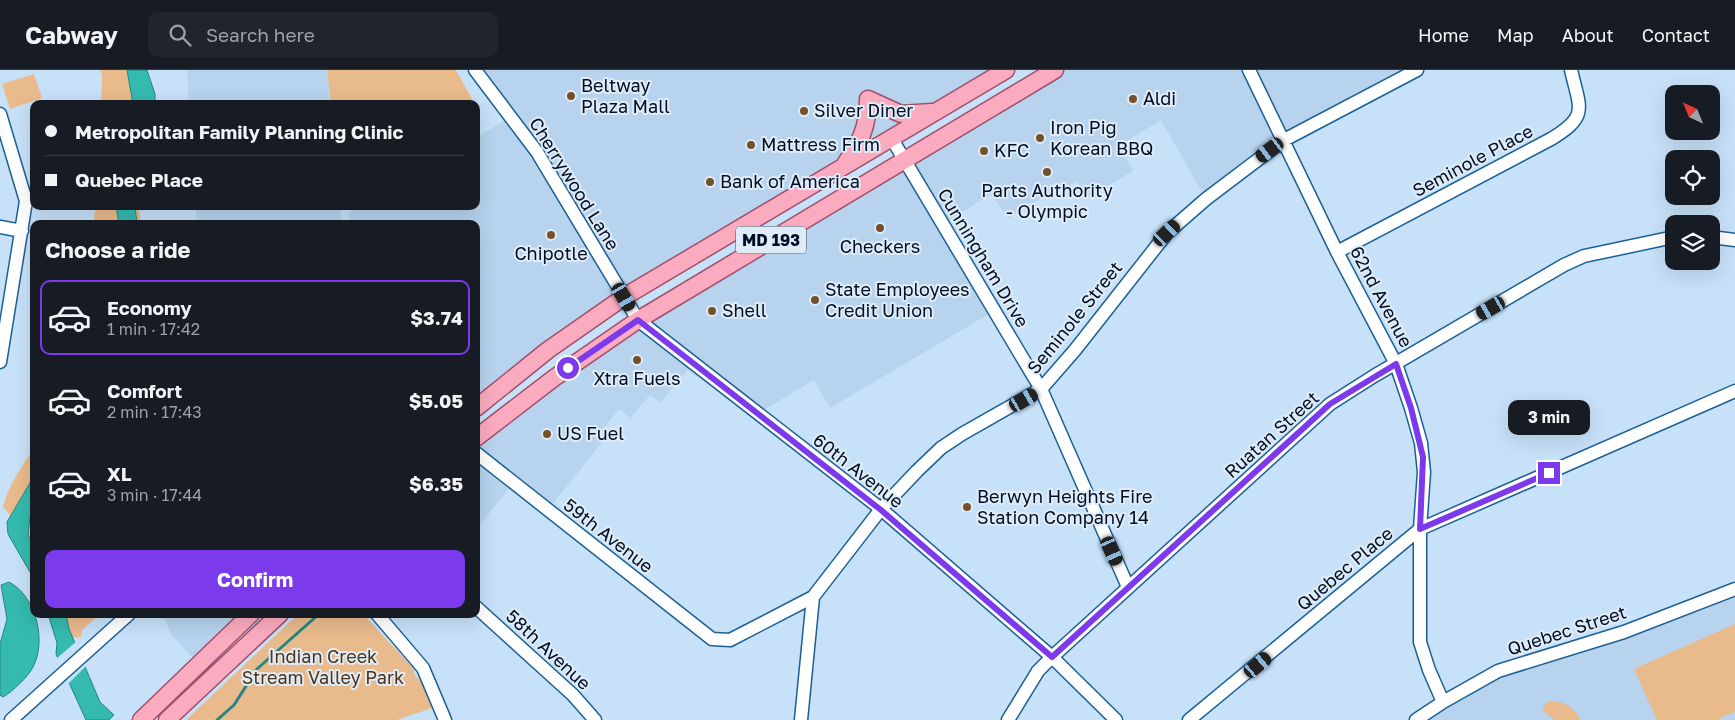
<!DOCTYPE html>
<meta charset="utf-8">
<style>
body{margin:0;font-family:"Golos Text",sans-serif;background:#20242c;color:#f1f3f6;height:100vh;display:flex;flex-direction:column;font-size:19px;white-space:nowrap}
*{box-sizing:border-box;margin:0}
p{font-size:16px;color:#9ea1a6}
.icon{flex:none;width:28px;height:28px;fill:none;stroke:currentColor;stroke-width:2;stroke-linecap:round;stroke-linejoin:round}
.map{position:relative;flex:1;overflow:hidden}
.sheet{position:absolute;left:30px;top:150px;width:450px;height:398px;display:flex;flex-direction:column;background:#171b24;border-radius:10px;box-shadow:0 5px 20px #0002}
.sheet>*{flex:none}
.hud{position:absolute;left:30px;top:30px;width:450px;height:110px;border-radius:10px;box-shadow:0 5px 20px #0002;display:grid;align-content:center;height:110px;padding:0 15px;background:#171b24}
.needle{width:32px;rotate:317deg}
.tools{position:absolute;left:1665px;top:15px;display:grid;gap:10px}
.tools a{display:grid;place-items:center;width:55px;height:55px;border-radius:10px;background:#171b24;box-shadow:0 5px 20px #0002;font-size:25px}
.end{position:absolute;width:22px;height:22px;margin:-11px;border:6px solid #7c3aed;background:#fff;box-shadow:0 0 0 2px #fff}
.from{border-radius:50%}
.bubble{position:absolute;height:35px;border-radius:10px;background:#171b24;box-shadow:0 5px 20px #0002;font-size:16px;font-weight:700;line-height:35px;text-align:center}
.car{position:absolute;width:15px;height:30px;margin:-15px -8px;border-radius:6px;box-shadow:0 0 4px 1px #0007;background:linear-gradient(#222 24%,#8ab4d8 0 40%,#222 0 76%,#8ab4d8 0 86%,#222 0)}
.hud b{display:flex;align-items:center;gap:18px;height:48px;font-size:19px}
.hud b+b{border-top:1px solid #363941}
.hud i{width:12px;height:12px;background:#f1f3f6}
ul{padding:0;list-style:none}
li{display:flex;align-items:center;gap:15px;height:75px;margin:0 10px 8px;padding:0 5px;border:2px solid transparent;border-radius:10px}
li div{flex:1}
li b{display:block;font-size:19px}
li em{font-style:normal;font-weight:700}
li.active{border-color:#7c3aed}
li>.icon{width:45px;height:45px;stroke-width:1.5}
h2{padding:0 15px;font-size:22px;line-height:60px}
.action{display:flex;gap:10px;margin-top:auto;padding:10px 15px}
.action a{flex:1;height:58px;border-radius:10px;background:#7c3aed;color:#fff;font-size:20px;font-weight:700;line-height:58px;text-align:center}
header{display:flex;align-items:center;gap:30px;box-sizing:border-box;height:70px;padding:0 25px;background:#171b24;border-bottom:1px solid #363941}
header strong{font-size:24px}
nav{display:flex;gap:28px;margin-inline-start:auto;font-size:18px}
.search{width:350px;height:45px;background:#20242c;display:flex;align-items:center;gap:12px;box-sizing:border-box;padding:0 18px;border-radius:10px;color:#9ea1a6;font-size:19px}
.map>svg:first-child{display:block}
.built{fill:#b7d3ed}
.green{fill:#e9ba8b}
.water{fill:#35baaf;stroke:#258685}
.pier{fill:#c7e1f9}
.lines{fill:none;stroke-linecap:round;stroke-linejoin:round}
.stream{stroke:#258685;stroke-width:3}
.minor-casing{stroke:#1b6095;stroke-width:15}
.major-casing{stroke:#a0506c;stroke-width:19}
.minor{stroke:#fff;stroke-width:12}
.major{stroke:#faabbf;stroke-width:16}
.route{stroke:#7c3aed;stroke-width:6}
.poi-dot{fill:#75512b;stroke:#dfecf8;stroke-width:2}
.labels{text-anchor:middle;stroke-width:4;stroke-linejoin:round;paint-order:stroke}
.shield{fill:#dfecf8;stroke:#435163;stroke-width:1}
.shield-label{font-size:16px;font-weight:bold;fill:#000e23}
.poi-label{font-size:18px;fill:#000e23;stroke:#dfecf8;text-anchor:start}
.street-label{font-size:18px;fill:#000e23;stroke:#dfecf8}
.park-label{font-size:18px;fill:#4e3316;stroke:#dfecf8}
</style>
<header>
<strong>Cabway</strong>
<div class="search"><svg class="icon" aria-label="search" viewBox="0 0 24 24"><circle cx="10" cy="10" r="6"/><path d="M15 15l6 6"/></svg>Search here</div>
<nav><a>Home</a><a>Map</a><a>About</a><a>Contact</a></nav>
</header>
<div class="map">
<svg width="1735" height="650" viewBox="0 0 1735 650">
<rect width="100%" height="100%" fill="#c7e1f9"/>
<path class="built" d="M187,0H327L330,34H189Z
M475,0H1006L712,175L476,338V154H349V143L360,136H476V68L510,47Z
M1055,0H1414L1284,70L1206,129L1161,50L1119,76L1133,101L1087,128L1077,111L1047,129L1045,126L1008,148L991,124L942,155L994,241L830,338L814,310L757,344L693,294L660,333L650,325L630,348L619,339L598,365L604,370L547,441L513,413L476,460V368L536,322Z
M196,136H340L342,154H197Z
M1735,519V650H1416L1477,612Z
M162,544H251L199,594L173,567Z"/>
<path class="green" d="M100,0H141L144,34H101L102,6Z
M327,0H456L475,34H331Z
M34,4L42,28L10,39L2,14Z
M96,136H139L141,154H93Z
M34,377V488L23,460L3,437C8,415 22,397 34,377Z
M58,544H100L82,560L81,567L65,568Z
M298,544H363L414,599V604L429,620L435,637L397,650H186Z
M1735,554V642L1716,650H1657L1634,599Z
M1548,631C1562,631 1575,636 1580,650H1555L1542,640Z"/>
<path class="water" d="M127,0H147L155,24V34H133Z
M116,136H135L137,154H119Z
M34,406V439L30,447L28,465L34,475V509L8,464L7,452Z
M9,512C36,526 47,571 33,597C28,607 12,622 3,627L0,625V574L7,549L1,515Z
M48,544H66L69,559L100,632L114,645L109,650H86L56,584L57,573Z"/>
<path class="pier" d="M77,571L87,595L68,614L56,589Z"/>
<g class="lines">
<path class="stream" d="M217,650L234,635L257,599L319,544"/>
<defs>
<path id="minor" d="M475,0L537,82L638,250L881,439L1052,587L1116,650
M1249,0L1337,182L1396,294L1411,338L1421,373L1424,402L1420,459V572L1429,600L1443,632
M0,44L26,131L0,292
M892,69L1041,319L1128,517
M0,157L22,161
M1711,167L1735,170
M1337,182L1551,69C1589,46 1580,39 1571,0
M476,383L712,569L730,570L813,527
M476,537L573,625L595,650
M377,544L423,598L445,650
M11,650L129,544
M801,650L813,527L881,439L917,401L941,378L962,364L1041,319L1075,280L1167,163L1206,129L1284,70L1417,0
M1008,650L1038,601L1052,587L1330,334L1374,306L1564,195L1584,186L1674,167
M1189,650L1420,459L1735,321
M1416,650L1443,632L1498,601L1624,562L1735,519"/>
<path id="major" d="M868,29L901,44L932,42
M845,94C861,72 868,56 868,29
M476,338L548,280L624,227L1006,0
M476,368L554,308L638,250L1055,0
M141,650L251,544
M167,650L280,544"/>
</defs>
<use href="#minor" class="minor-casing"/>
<use href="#major" class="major-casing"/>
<use href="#minor" class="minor"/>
<use href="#major" class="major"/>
</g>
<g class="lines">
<path class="route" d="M568,298L638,250L881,440L1052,587L1330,334L1396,294L1411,338L1423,387L1420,459L1549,403"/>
</g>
<g class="poi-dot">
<circle cx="571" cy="26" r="5"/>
<circle cx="1133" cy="29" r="5"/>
<circle cx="804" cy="41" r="5"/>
<circle cx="1040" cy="68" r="5"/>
<circle cx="751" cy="75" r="5"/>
<circle cx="984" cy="81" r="5"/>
<circle cx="1047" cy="102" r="5"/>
<circle cx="710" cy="112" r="5"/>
<circle cx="880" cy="158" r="5"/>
<circle cx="551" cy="165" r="5"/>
<circle cx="815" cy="230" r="5"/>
<circle cx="712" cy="241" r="5"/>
<circle cx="637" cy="290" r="5"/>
<circle cx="547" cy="364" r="5"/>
<circle cx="967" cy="437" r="5"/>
</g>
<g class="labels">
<rect class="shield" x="736" y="156.5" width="70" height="27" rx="4"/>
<g class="shield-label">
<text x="771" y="176">MD 193</text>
</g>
<g class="poi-label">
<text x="581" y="22">Beltway<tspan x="581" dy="21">Plaza Mall</tspan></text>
<text x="1143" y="35">Aldi</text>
<text x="814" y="47">Silver Diner</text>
<text x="1050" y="64">Iron Pig<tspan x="1050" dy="21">Korean BBQ</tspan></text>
<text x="761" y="81">Mattress Firm</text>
<text x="994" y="87">KFC</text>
<text x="720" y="118">Bank of America</text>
<text x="1047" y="127" text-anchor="middle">Parts Authority<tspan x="1047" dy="21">- Olympic</tspan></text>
<text x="880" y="183" text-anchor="middle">Checkers</text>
<text x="551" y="190" text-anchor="middle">Chipotle</text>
<text x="825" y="226">State Employees<tspan x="825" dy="21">Credit Union</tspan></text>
<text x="722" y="247">Shell</text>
<text x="637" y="315" text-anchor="middle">Xtra Fuels</text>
<text x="557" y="370">US Fuel</text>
<text x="977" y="433">Berwyn Heights Fire<tspan x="977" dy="21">Station Company 14</tspan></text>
</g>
<g class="street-label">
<text transform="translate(1473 91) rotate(-28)" y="6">Seminole Place</text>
<text transform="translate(574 114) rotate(58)" y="6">Cherrywood Lane</text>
<text transform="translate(983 188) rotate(59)" y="6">Cunningham Drive</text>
<text transform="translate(1381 227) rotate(62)" y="6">62nd Avenue</text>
<text transform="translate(1075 248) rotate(-51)" y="6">Seminole Street</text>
<text transform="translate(1272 365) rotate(-42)" y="6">Ruatan Street</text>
<text transform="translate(858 401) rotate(38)" y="6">60th Avenue</text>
<text transform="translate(608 466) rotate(38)" y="6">59th Avenue</text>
<text transform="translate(1345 499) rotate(-40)" y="6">Quebec Place</text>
<text transform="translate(1567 561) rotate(-18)" y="6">Quebec Street</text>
<text transform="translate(548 580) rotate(43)" y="6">58th Avenue</text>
</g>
<g class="park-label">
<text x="323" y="593">Indian Creek<tspan x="323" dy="21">Stream Valley Park</tspan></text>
</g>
</g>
</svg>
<div class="tools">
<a><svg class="needle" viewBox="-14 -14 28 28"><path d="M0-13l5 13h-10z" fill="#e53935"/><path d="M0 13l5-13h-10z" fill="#9ea1a6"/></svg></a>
<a><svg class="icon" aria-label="locate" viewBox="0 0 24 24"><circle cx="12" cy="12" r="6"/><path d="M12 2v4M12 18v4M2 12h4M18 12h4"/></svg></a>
<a><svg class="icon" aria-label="layers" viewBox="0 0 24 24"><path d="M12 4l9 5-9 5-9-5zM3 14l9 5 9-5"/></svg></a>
</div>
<i class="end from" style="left:568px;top:298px"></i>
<i class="end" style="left:1549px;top:403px"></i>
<div class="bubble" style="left:1508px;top:330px;width:82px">3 min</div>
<i class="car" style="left:1270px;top:80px;rotate:233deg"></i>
<i class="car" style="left:1167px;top:163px;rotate:47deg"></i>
<i class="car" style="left:624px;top:227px;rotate:150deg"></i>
<i class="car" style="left:1491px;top:238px;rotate:240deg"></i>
<i class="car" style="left:1024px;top:330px;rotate:60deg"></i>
<i class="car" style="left:1112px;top:481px;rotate:156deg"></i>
<i class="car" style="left:1258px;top:595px;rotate:50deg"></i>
<div class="hud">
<b><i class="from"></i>Metropolitan Family Planning Clinic</b>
<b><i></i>Quebec Place</b>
</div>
<section class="sheet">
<h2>Choose a ride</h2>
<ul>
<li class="active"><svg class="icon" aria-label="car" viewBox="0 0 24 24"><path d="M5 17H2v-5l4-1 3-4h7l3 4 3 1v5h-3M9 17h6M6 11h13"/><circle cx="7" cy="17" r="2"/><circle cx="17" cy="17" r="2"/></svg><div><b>Economy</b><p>1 min · 17:42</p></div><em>$3.74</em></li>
<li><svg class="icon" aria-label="car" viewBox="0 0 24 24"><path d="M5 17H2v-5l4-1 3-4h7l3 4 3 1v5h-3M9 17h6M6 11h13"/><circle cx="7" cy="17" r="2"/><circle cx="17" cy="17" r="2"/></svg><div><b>Comfort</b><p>2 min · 17:43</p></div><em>$5.05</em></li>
<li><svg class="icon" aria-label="car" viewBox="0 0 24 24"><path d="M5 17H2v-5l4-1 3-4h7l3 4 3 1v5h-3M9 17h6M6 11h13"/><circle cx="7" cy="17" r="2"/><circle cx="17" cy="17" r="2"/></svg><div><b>XL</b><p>3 min · 17:44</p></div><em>$6.35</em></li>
</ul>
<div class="action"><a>Confirm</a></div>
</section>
</div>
